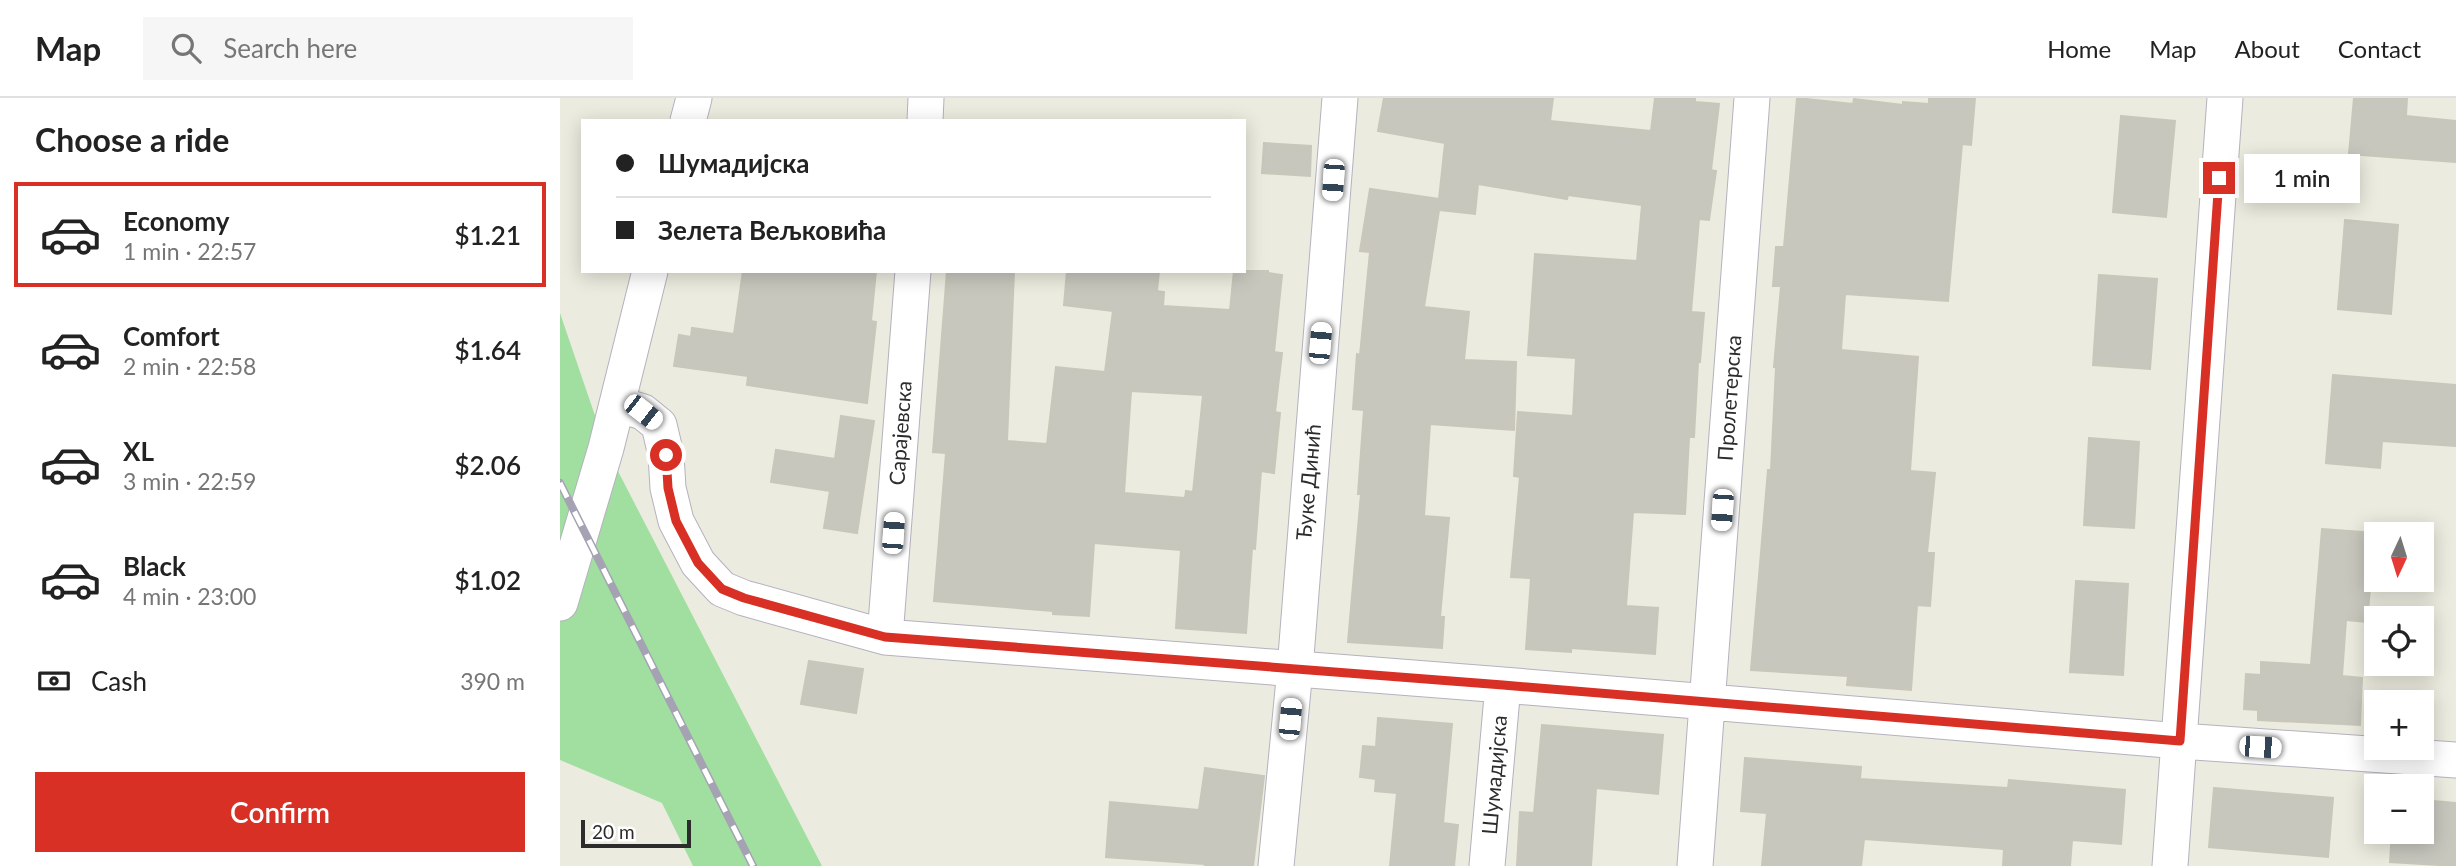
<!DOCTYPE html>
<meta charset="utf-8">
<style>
body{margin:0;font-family:Lato,sans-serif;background:#f6f6f6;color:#222;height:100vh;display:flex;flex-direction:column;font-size:26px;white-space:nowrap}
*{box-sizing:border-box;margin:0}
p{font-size:23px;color:#767676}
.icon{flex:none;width:38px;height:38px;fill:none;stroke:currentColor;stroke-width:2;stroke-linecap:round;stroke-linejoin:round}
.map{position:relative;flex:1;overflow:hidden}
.side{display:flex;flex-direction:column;background:#fff;width:560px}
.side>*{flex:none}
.top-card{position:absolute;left:21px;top:21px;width:665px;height:154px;border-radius:0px;box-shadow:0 4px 18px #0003;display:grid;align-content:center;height:154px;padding:0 35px;background:#fff}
.needle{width:46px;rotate:184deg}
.tools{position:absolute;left:1804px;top:424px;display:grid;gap:14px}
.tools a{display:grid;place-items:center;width:70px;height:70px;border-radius:0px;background:#fff;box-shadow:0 4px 18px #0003;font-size:35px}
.scale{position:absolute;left:21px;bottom:18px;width:110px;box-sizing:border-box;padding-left:7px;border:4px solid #2c2c2c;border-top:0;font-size:19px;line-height:24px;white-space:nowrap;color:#2c2c2c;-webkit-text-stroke:5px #fff;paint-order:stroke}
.end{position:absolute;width:32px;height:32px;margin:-16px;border:9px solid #d93025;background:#fff;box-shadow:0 0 0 4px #fff}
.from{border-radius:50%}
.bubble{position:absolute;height:49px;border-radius:0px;background:#fff;box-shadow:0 4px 18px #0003;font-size:23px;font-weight:600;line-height:49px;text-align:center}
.car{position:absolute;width:21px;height:42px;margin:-21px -10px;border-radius:9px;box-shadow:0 0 5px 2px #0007;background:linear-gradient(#fff 24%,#345 0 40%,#fff 0 76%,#345 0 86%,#fff 0)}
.top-card b{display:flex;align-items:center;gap:24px;height:66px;font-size:26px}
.top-card b+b{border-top:2px solid #e0e0e0}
.top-card i{width:18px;height:18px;background:#222}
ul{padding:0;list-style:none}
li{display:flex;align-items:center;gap:21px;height:105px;margin:0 14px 10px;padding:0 21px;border:4px solid transparent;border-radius:0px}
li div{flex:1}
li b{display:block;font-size:26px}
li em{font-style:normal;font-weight:600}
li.selected{border-color:#d93025}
li>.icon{width:63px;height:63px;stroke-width:1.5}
h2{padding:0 35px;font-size:32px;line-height:84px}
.pay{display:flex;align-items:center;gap:18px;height:77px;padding:0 35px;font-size:26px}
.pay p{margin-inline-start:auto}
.button{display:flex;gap:14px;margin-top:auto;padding:14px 35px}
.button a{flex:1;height:80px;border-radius:0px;background:#d93025;color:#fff;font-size:28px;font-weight:600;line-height:80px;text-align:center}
header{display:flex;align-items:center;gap:42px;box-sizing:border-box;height:98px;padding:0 35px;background:#fff;border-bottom:2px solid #e0e0e0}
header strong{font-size:33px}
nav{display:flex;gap:38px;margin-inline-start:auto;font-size:24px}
.search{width:490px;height:63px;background:#f6f6f6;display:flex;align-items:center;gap:18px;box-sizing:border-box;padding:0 24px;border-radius:0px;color:#767676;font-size:26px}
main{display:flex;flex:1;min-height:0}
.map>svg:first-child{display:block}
.green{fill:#a1dfa0}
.building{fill:#c8c7be;stroke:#c8c7b9;stroke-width:2;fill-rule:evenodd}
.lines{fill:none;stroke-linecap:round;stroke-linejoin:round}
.street-casing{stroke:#b4b2be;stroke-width:37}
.street{stroke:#fff;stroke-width:35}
.rail-casing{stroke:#a5a2b4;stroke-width:8}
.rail{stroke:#fff;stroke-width:5;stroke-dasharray:16;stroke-linecap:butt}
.route{stroke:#d93025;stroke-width:9}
.labels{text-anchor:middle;stroke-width:5;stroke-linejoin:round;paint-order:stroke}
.street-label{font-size:21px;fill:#2c2c2c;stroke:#fff}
</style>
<header>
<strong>Map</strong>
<div class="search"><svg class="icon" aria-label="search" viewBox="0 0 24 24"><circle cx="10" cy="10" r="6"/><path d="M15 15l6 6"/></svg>Search here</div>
<nav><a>Home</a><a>Map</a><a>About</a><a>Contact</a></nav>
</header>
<main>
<section class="side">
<h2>Choose a ride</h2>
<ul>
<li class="selected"><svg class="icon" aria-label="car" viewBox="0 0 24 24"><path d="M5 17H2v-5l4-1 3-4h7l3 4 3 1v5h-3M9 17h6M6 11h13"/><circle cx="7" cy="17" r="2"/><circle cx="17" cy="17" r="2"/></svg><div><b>Economy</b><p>1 min · 22:57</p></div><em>$1.21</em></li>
<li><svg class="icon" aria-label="car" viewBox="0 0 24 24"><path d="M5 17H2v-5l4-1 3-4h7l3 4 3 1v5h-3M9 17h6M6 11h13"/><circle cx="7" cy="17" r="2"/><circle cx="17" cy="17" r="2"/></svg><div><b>Comfort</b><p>2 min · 22:58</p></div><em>$1.64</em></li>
<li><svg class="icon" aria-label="car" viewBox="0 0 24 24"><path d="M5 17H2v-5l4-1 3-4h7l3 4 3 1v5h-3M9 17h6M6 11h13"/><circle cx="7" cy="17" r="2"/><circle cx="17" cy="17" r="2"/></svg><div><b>XL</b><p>3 min · 22:59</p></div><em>$2.06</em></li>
<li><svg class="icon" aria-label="car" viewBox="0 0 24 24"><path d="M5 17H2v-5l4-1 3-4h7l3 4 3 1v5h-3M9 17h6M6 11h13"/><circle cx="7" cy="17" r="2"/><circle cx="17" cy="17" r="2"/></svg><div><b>Black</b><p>4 min · 23:00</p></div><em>$1.02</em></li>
</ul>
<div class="pay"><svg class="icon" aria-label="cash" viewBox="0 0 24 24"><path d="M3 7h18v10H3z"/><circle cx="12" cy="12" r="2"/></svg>Cash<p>390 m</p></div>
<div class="button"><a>Confirm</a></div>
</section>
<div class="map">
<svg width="1896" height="768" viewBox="0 0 1896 768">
<rect width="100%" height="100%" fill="#ecebdf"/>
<path class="green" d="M0,215L46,350L262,768H133L102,705L0,662Z"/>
<path class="building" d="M824,0H993L990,23L1091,33L1095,0H1135V4L1159,6L1151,72L1156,73L1149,122L1139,121L1131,214L1144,215L1140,264H1138L1134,339H1129L1125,416L1073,414L1066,508L1098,510L1095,556L1011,550V554L966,551L971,480L951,479L960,379L954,378L958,314L1013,318L1016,260L968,257L975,156L1077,163L1082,107L1008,97L1007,101L918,86L915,116L879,112L864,209L909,214L904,262L956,264L954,332L870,326L864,418L889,420L880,519H884L882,550L788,544L801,396H798L804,312L793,311L797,256L800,257L810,154L800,153L810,91L879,101L885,45L818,33Z
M1237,0L1293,6L1294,1L1343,7V4L1369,6V0H1415L1411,47L1402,46L1388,203L1285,196L1281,252L1358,259L1350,373L1375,375L1367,455H1374L1370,508L1357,507L1351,592L1287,587L1288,578L1191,572L1208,372H1211L1216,269H1214L1221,188H1213L1216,149H1224Z
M1794,0H1847L1846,18L1896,23V64L1789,56Z
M1561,18L1615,23L1606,119L1553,114Z
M704,45L751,48L750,78L702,75Z
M1785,122L1838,127L1831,216L1778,211Z
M183,173H316L311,223L316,224L307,305L187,287L188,278L114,268L119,237L131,239L132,230L174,236Z
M387,173H454L447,343L487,346L496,269L545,274L553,213L504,207L507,173H599L597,193L604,194L603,208L670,212L674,173H708V175L722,177L714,254L722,255L715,314L720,315L714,375L701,373L695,451L692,450L686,535L616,530L621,452L534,445L529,518L493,516V513L374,503L386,355L373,354ZM571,293L643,297L633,394L626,393L625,400L564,395Z
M1539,177L1597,181L1590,271L1533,267Z
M1773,277L1896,287V348L1822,343L1820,370L1766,365Z
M281,318L314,323L297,435L264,430L270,393L211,384L216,352L275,361Z
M1529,340L1579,344L1574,430L1524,427Z
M1762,431L1815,435L1807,524L1786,522L1782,578L1802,580L1800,627L1698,622V612L1684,611L1686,576L1701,577V564L1751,567Z
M1516,483L1568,486L1563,577L1510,574Z
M249,563L303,571L296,615L241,606Z
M818,620L892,626L883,725L898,727L894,768H830L837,695L815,693L816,681L800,679L803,648L816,649Z
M982,627L1103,637L1098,696L1036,690L1031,768H957L960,714L974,715Z
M1185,660L1301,669L1300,681L1448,690L1449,682L1565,692L1561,746L1512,742L1510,768H1443L1444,751L1304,741L1301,768H1202L1207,715L1181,713Z
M645,670L704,678L693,768H645V766L546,759L550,704L639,712Z
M1654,690L1773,700L1768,759L1649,749Z
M1862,702L1896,705V768L1830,764L1832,733H1862Z"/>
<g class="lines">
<defs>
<path id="street" d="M128,23L134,0
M365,23L366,0
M57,306L83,314L99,327L106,357L108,390L116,423L138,465L162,491L184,500L325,539L943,587L1620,643L1896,662
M0,505L46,350L90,173
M325,539L353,173
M716,768L735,571L780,0
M927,768L943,587
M1135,768L1192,0
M1610,768L1665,0"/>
</defs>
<use href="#street" class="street-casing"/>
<use href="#street" class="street"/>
<defs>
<path id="rail" d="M0,385L193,768"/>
</defs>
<use href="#rail" class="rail-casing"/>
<use href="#rail" class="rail"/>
</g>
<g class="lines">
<path class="route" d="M106,357L108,390L116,423L138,465L162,491L184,500L325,539L943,587L1620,643L1659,80"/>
</g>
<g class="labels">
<g class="street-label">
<text transform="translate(1170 300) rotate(-86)" y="7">Пролетерска</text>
<text transform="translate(341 335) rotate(-86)" y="7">Сарајевска</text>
<text transform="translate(749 384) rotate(-85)" y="7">Ђуке Динић</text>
<text transform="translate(935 677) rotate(-85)" y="7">Шумадијска</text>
</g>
</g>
</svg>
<div class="tools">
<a><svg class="needle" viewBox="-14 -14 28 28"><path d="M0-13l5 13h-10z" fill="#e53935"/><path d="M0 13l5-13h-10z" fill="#767676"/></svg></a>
<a><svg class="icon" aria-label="locate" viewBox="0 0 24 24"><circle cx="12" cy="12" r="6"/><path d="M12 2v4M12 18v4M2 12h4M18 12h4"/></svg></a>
<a>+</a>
<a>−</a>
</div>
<div class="scale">20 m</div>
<i class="end from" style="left:106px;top:357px"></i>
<i class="end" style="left:1659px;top:80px"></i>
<div class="bubble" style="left:1684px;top:56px;width:116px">1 min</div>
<i class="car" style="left:773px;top:82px;rotate:184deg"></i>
<i class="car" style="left:760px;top:245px;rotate:5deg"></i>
<i class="car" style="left:83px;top:314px;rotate:128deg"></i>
<i class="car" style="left:1162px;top:412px;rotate:184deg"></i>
<i class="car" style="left:333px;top:435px;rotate:4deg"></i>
<i class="car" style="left:730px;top:621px;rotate:5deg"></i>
<i class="car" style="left:1700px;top:649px;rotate:94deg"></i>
<div class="top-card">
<b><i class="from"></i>Шумадијска</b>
<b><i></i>Зелета Вељковића</b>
</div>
</div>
</main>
